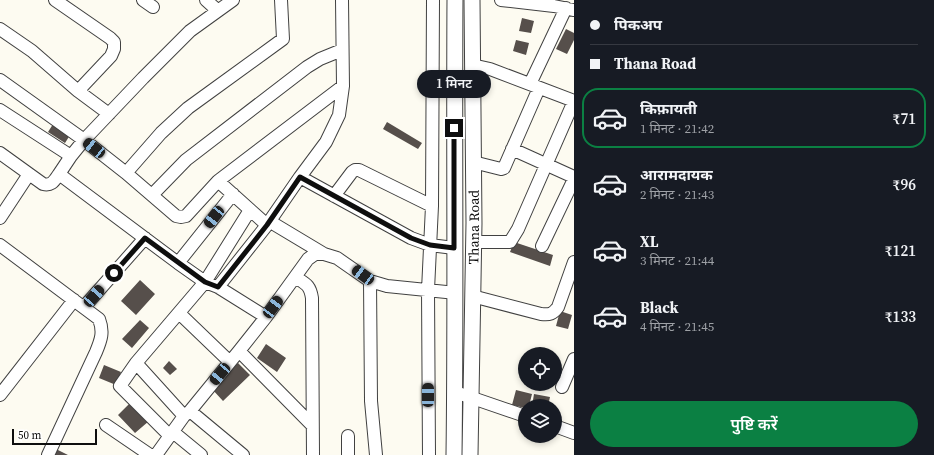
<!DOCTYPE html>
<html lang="hi">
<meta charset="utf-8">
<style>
body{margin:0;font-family:"Source Serif 4","Noto Sans Devanagari",serif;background:#242831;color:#f1f3f6;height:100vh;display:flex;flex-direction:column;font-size:15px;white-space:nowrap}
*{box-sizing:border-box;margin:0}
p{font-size:13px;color:#9ea1a6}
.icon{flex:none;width:22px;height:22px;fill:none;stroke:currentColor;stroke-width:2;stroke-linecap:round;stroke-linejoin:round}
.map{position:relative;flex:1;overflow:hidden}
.drawer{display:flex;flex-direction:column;background:#171b24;width:360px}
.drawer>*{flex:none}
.guide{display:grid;align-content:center;height:88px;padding:0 16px;background:#171b24}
.buttons{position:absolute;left:518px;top:347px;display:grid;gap:8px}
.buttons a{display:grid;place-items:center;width:44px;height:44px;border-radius:50%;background:#171b24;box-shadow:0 2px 6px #0003;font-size:20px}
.scale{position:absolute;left:12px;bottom:10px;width:85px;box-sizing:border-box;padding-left:4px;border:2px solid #0e0e0e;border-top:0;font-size:11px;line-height:14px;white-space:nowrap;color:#0e0e0e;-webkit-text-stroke:3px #fff;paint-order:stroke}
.end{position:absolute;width:18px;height:18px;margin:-9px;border:5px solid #0e0e0e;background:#fff;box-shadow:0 0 0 2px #fff}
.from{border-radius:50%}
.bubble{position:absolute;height:28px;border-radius:14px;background:#171b24;box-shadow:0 2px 6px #0003;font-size:13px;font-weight:600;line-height:28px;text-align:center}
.car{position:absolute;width:12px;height:24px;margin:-12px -6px;border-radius:5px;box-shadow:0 0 3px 1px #0007;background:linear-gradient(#222 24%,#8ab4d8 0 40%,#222 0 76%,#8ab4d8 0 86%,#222 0)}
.guide b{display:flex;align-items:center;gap:14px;height:38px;font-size:15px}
.guide b+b{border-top:1px solid #363941}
.guide i{width:10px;height:10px;background:#f1f3f6}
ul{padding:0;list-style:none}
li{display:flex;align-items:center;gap:12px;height:60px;margin:0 8px 6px;padding:0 8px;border:2px solid transparent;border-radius:16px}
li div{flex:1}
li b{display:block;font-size:15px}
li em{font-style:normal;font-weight:600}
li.on{border-color:#0b8043}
li>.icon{width:36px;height:36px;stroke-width:1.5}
.cta{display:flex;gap:8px;margin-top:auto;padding:8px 16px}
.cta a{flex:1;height:46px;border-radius:24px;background:#0b8043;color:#fff;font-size:16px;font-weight:600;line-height:46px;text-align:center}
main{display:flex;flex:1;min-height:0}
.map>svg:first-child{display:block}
.building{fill:#564f4b}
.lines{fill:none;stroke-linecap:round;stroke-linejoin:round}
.minor-casing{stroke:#414141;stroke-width:14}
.tertiary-casing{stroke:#414141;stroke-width:17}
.minor{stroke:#fff;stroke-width:12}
.tertiary{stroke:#fff;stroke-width:15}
.route{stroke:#0e0e0e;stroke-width:5}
.labels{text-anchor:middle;stroke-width:4;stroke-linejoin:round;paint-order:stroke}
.street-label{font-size:14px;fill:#0e0e0e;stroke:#fff}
</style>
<main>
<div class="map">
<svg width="574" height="455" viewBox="0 0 574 455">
<rect width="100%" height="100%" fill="#fdfbf1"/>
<path class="building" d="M522,18L534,21L531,33L519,31Z
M566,29L574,33V40L567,54L556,49Z
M516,40L529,43L526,55L513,51Z
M55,121L72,132L65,143L48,132Z
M387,122L422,143L418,149L383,129Z
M514,242L553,255L550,266L510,252Z
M140,280L155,294L136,315L121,301Z
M560,311L572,315L568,329L556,326Z
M140,320L149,328L132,348L122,339Z
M266,344L286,358L277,372L257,358Z
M169,361L177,369L170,375L163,368Z
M238,363L250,375L223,401L212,389Z
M104,365L121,372L116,385L99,378Z
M516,390L532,394L529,406H525V408L512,405Z
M534,394L550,397L548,406H532Z
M131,402L149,421L135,433L118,415Z
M56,449L68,455H53Z"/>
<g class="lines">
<defs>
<path id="minor" d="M55,0L110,38L114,42V49L111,56L78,91
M143,0L153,7
M206,0L217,10
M501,0L554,6L573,10
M0,29L32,51L78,91L109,114
M472,65L490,69L574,101
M0,80L84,140L126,173L176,216L181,217L186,216L218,181L267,225
M530,84L566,8
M0,110L71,156
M512,149L574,177
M0,153L43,184C52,186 54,181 59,174L178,263L205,282L136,363L120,386L170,436
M473,162L501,169L504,168L539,88
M126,173L161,133L188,108L283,39L281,0
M59,174L71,156L84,140L143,78L190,31L233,0
M300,177L411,238L430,245L454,248
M218,181L343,86
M152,195L186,160L307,67L320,59L342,50
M334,196L352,172L355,170H359L432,206
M250,210L205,282L218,287L266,317L308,259L315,254H324L337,258L370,281L387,286L456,293
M0,218L29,174
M269,221L324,254
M473,242H510L518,229L574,101
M0,245L99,319C104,332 101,340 96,352L48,455
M542,246L574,179
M178,263L233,194
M295,277C306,284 310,285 312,298L313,455
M370,281L371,401L376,455
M218,287L267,225L300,177L326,142L339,115L343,86L342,0
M472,296L541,314C550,315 553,314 558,307L574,262
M84,307L145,238
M179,313L230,362
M239,351L312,425
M136,363L184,416
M562,387L574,359
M455,392L525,416
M0,395L74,300
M190,411L243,455
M106,425L150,455
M555,426L574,433
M173,432L201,455
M348,436V455
M156,455L184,416L190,411L239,351L266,317
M429,455L428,290L432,206L433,0"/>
<g id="tertiary">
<path d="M454,455C456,303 454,152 455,0"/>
<path id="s1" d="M470,455L474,223L472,0"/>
</g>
</defs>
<use href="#minor" class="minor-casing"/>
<use href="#tertiary" class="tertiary-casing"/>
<use href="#minor" class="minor"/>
<use href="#tertiary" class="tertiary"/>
</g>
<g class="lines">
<path class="route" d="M114,273L145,238L205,282L218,287L267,225L300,177L411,238L430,245L454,248V128"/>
</g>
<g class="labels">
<g class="street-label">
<text dy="5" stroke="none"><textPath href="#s1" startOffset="228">Thana Road</textPath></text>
</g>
</g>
</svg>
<div class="buttons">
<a><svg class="icon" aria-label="locate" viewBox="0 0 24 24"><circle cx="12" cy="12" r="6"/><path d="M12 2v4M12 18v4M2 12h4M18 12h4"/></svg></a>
<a><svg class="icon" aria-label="layers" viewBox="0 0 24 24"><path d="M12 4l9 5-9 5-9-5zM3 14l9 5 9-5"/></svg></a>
</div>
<div class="scale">50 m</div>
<i class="end from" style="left:114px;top:273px"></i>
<i class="end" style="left:454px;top:128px"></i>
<div class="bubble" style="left:417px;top:70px;width:74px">1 मिनट</div>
<i class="car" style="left:94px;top:148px;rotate:308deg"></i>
<i class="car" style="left:214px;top:217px;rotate:218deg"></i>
<i class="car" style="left:363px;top:275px;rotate:306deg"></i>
<i class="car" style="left:94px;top:296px;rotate:41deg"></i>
<i class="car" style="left:273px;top:307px;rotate:37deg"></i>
<i class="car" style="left:220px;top:374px;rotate:220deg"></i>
<i class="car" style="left:428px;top:395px;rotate:0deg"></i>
</div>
<section class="drawer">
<div class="guide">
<b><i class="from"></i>पिकअप</b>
<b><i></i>Thana Road</b>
</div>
<ul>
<li class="on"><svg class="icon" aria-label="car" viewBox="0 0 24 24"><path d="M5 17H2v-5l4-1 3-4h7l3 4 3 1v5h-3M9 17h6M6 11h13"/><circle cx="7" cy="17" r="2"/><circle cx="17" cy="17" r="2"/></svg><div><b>किफ़ायती</b><p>1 मिनट · 21:42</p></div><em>₹71</em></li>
<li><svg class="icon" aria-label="car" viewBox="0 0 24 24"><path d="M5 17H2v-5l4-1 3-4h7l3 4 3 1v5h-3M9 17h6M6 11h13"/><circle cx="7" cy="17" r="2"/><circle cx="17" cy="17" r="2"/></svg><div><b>आरामदायक</b><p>2 मिनट · 21:43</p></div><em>₹96</em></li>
<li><svg class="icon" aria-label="car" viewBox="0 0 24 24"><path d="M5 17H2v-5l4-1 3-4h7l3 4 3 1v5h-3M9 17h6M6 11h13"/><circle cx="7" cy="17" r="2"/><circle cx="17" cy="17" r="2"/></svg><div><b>XL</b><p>3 मिनट · 21:44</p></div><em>₹121</em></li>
<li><svg class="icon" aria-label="car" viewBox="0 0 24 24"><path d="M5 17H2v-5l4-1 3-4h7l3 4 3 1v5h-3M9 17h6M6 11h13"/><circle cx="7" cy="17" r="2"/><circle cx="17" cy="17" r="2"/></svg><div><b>Black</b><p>4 मिनट · 21:45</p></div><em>₹133</em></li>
</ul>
<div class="cta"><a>पुष्टि करें</a></div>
</section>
</main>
